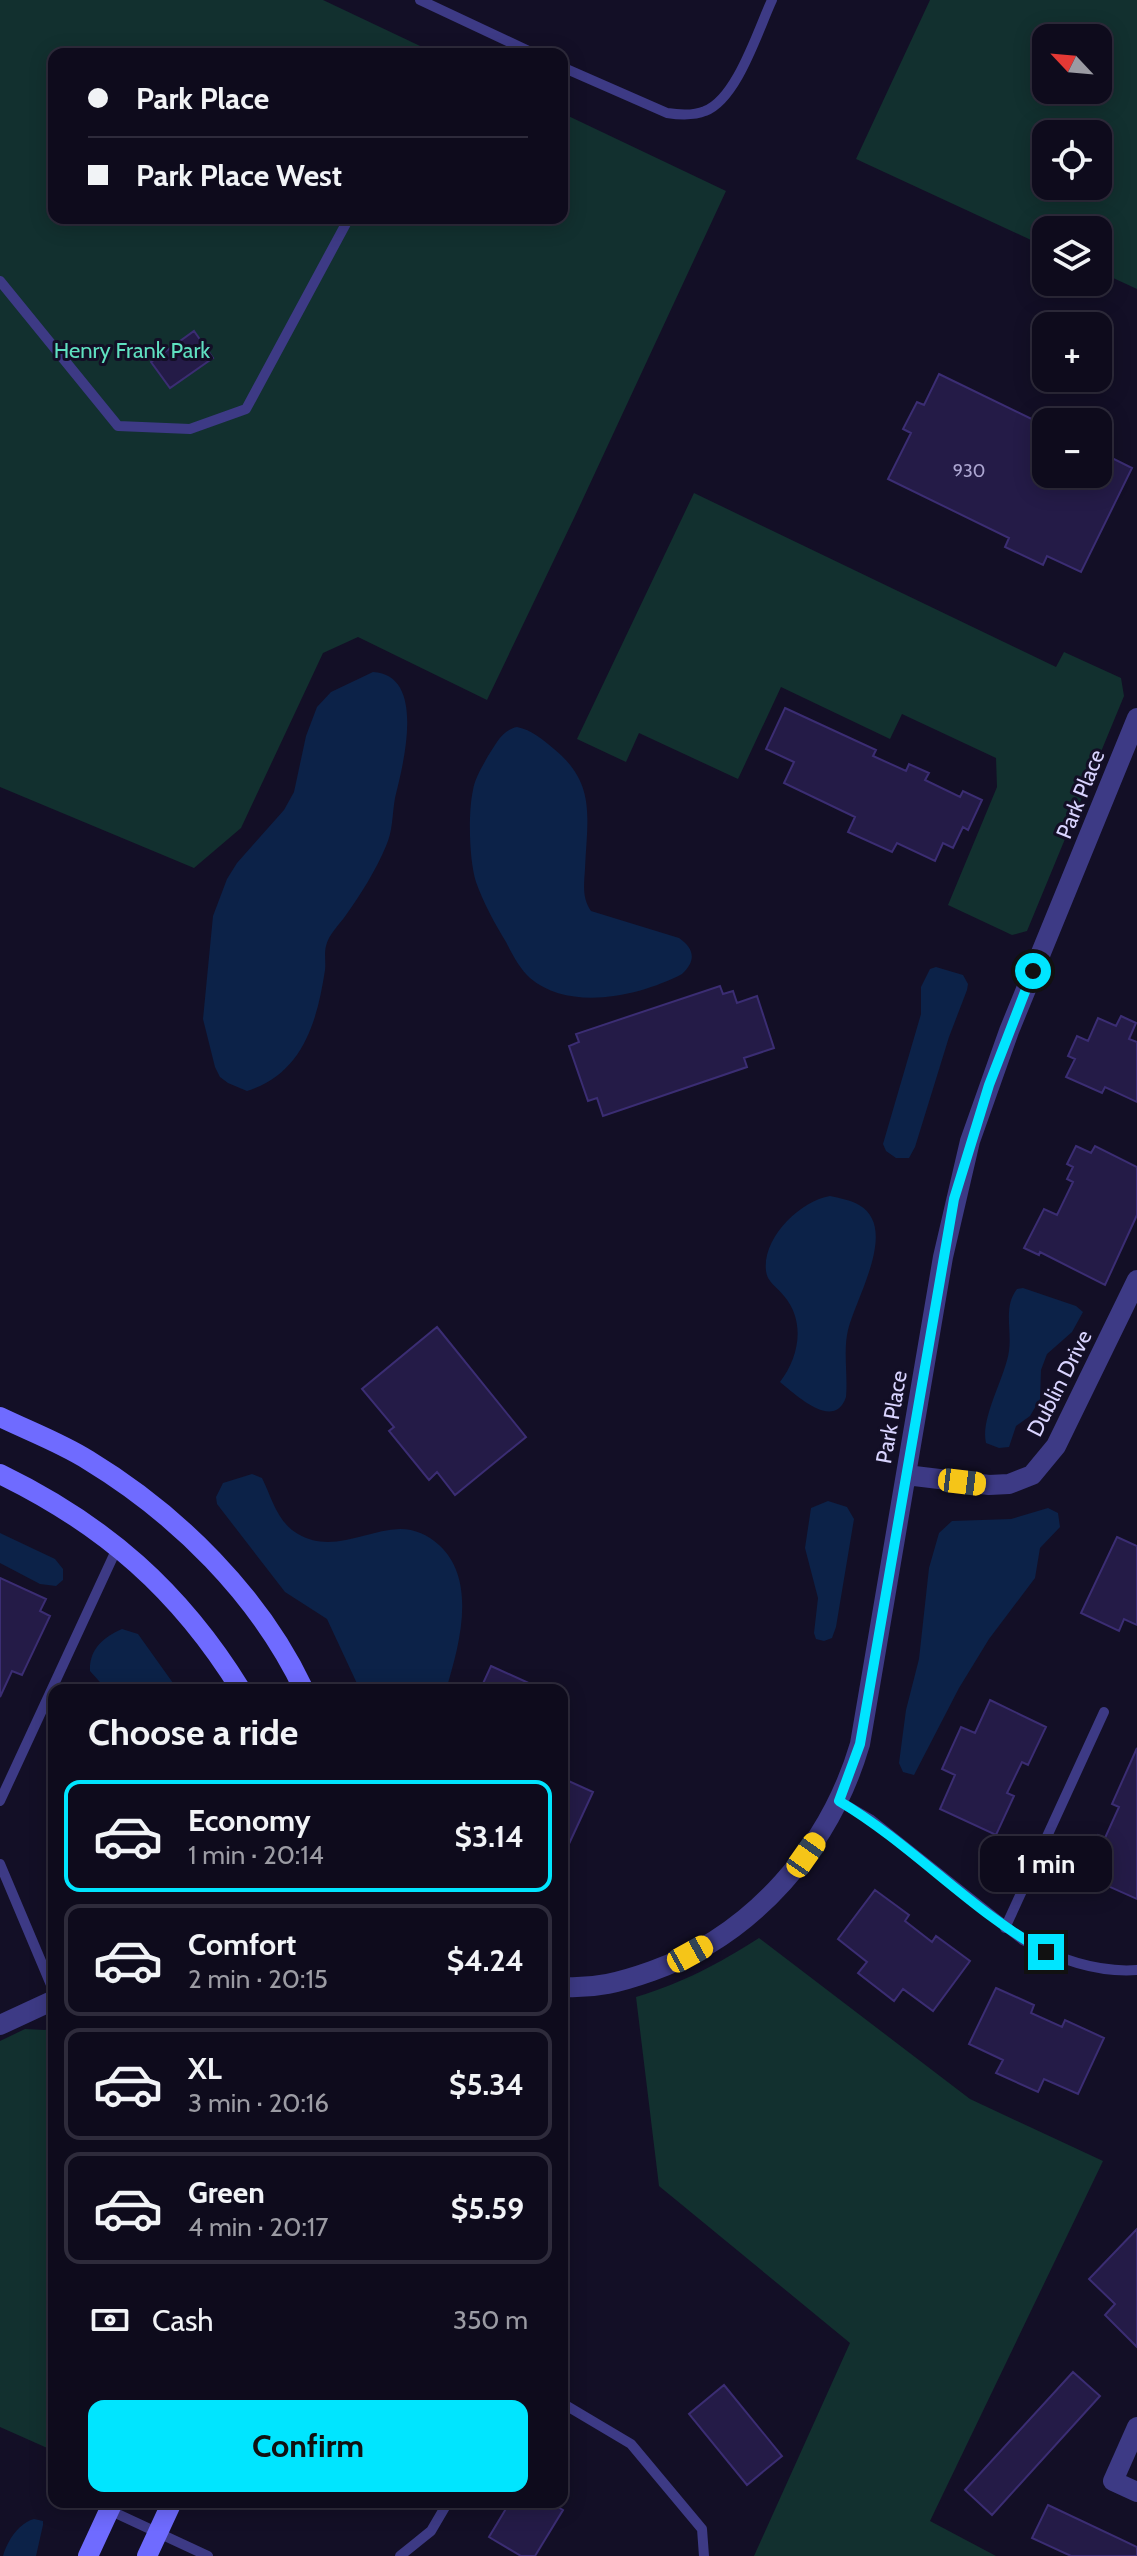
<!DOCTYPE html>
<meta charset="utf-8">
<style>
body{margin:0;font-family:Cabin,sans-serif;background:#171425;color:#f1f3f6;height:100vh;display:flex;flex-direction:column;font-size:30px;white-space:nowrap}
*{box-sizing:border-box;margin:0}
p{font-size:26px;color:#9b9ba3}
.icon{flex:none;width:44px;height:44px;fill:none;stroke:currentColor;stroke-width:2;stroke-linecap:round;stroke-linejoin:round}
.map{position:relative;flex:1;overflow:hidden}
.panel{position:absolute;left:48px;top:1684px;width:520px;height:824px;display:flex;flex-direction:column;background:#0e0b1c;border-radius:16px;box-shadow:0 4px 20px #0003,0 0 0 2px #2e2b3b}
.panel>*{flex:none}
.guide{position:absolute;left:48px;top:48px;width:520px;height:176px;border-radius:16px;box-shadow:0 4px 20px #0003,0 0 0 2px #2e2b3b;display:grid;align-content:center;height:176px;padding:0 40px;background:#0e0b1c}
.needle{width:52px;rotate:296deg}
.controls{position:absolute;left:1032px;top:24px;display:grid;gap:16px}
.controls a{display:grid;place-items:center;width:80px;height:80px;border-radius:16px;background:#0e0b1c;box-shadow:0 4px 20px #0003,0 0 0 2px #2e2b3b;font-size:40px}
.end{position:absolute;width:36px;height:36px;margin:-18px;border:10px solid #00e5ff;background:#111;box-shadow:0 0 0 4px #111}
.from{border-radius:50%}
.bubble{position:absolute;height:56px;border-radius:16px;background:#0e0b1c;box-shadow:0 4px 20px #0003,0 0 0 2px #2e2b3b;font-size:26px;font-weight:700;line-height:56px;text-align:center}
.car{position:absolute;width:24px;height:48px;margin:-24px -12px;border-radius:10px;box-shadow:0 0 6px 2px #0007;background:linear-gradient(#f5c518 24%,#345 0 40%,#f5c518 0 76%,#345 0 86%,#f5c518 0)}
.guide b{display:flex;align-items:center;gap:28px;height:76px;font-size:30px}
.guide b+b{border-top:2px solid #2e2b3b}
.guide i{width:20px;height:20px;background:#f1f3f6}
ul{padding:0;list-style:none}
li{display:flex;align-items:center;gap:24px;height:112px;margin:0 16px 12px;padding:0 24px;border:4px solid #2e2b3b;border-radius:16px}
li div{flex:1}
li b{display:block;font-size:30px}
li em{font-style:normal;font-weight:700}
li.on{border-color:#00e5ff}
li>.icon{width:72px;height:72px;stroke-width:1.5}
h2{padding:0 40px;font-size:36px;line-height:96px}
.pay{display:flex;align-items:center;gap:20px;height:88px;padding:0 40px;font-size:30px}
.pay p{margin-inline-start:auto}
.action{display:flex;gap:16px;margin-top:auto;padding:16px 40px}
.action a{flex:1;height:92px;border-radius:16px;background:#00e5ff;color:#111;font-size:32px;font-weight:700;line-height:92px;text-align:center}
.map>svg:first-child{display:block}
.green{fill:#12302f;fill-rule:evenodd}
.water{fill:#0c2248}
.building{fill:#241b47;stroke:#3b2d73;stroke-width:2}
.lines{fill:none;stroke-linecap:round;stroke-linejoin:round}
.lane{stroke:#3d3a85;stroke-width:10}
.street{stroke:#3d3a85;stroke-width:20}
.secondary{stroke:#6f6bff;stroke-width:20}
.route{stroke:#00e5ff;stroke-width:10}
.labels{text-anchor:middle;stroke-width:6;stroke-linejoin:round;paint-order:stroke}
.number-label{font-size:18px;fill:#aca6d1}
.park-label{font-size:22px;fill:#5fe0c0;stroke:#130f26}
.street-label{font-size:22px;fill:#d9d4ff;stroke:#130f26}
</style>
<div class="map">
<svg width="1137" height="2556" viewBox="0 0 1137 2556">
<rect width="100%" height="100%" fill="#130f26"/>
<path class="green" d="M0,0H323L437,54H54V218H562V113L726,191L575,516L487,700L358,637L323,653L241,828L194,868L0,787Z
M930,0H1137V289L1098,271V230H1046V247L856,159ZM1098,38V90H1046V38ZM1098,134V186H1046V134Z
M694,493L1056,667L1064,652L1121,678L1124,696L1027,931L1012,935L948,905L997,787L996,758L902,714L890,739L781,687L738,779L639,733L626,762L577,739Z
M759,1938L970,2099L1103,2161L930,2521L996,2556H754L850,2343L659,2186L636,1997C685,1982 716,1965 759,1938Z
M54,2026V2451L0,2427V2041L25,2029L45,2030Z"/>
<path class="water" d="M373,672C427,675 403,765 395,798C392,815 393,831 386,846C376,870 361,894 346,915C340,924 328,935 326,946C324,954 326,963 325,970C317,1023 302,1074 247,1091L228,1083L220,1077L215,1067L203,1019L213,916L227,879L237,863L284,810L294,792L306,736L317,707L331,692Z
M517,727C532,730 542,739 554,749C597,784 587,819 585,869C584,885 582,898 591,911L679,938C695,949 696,961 682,974C640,996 570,1012 530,978C520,969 512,954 506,942C495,924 483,902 476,882C469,860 468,812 473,790C475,778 482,767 488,756C496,744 502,730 517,727Z
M936,967L963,975L968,984L967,990L949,1037L915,1147L909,1158H896L886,1151L883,1144L921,1014V987L930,969Z
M830,1196C839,1198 851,1200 859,1205C899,1228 856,1297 848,1330C843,1351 848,1375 846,1397C834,1432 795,1394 780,1382C799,1357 806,1322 784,1296C777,1287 767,1282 766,1271C762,1238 800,1201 830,1196Z
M1023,1288L1076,1306L1083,1312L1072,1332L1047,1354L1041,1370L1040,1399L1030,1416L1016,1426L1009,1447L999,1448L986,1443C980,1418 1005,1378 1009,1351C1012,1329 1003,1307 1017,1289Z
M252,1474L262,1478C272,1498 277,1522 298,1534C332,1554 366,1530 400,1529C415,1529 428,1535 439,1545C478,1581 459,1646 446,1690H360L327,1619L285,1592L217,1504L216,1497L223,1483Z
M828,1501L847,1507L854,1519L836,1627L832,1638L824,1641L816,1639L814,1633L818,1598L805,1548L811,1508Z
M1048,1508L1058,1513L1060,1527L1040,1548L1035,1578L989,1639L959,1688L914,1775L903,1772L899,1763L906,1710L919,1659L929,1568L939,1533L952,1521L1011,1519Z
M0,1533L55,1559L63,1569V1580L56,1586L40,1584L0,1563Z
M122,1629L138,1634L178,1690H107L90,1671C89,1649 104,1637 122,1629Z
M34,2519L43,2521V2525L36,2556H3C7,2541 19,2523 34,2519Z"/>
<path class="building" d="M194,331L213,358L170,388L151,362Z
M939,374L1046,426V474H1098V451L1132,468L1081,572L1047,556L1043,565L1005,547L1009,538L888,479L911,433L903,429L917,402L924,405Z
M785,708L876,750L873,756L906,771L909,764L929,773L925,780L960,797L963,791L982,800L968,830L963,827L953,848L943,843L935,861L897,843L892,852L848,832L855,817L784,783L794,762L766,749Z
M720,986L723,994L733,991L737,1003L757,996L774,1048L744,1058L747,1067L603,1116L597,1098L588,1101L569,1046L579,1042L576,1034Z
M1121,1016L1136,1023L1129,1039L1137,1042V1102L1105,1087L1102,1093L1066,1077L1075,1059L1068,1056L1077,1036L1088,1041L1098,1018L1116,1026Z
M1076,1146L1091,1153L1095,1146L1137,1167V1215L1105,1285L1040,1252L1039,1255L1024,1248L1044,1209L1057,1215L1073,1182L1067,1179L1073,1167L1067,1164Z
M437,1327L526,1437L455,1495L437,1472L429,1480L389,1431L394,1427L362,1389Z
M1117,1537L1137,1546V1625L1124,1619L1119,1631L1081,1613Z
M0,1578L46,1599L40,1611L50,1616L22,1675L12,1671L0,1697Z
M491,1666L544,1690H480Z
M990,1700L1046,1727L1028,1765L1022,1762L1007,1793L1014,1796L996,1835L940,1809L955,1775L942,1769L961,1727L975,1733Z
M1137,1748V1899L1081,1874L1098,1835L1105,1838L1119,1807L1112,1804Z
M562,1778L593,1792L562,1859Z
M875,1890L909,1915L905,1921L932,1942L936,1936L970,1961L933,2011L903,1989L894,2001L858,1973L867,1962L838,1939Z
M996,1988L1034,2005L1031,2013L1062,2027L1065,2020L1104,2038L1078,2094L1044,2079L1038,2092L996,2073L1003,2060L969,2044Z
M1137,2229V2347L1105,2315L1115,2304L1089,2279Z
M1073,2372L1100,2396L992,2515L965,2490Z
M724,2385L782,2456L747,2485L689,2414Z
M510,2502H549L563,2510L535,2556H521L489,2537Z
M1048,2505L1137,2547V2556H1071L1032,2538Z"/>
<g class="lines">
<path class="lane" d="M420,0L535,54
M562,67L667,113C680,115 693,116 705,111C737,99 758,30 772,0
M0,281L118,426L190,429L246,409L349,218
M0,1801L118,1546
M839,1801L870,1819L1023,1940C1058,1959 1096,1973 1137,1970
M0,1864L54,1992
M1005,1928L1104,1712
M562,2403L631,2444L702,2529L704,2556
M109,2510L208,2556
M400,2556L431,2531L448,2502"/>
<path class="street" d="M906,1475L989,1485L1009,1484L1032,1475L1056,1446L1137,1280
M562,1987C595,1989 621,1982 652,1971C754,1935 830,1846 860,1744L943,1257L970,1141L1009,1031L1137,718
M0,2025L54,2000
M1137,2427L1113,2481L1137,2492"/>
<path class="secondary" d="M0,1417C29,1431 61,1443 88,1460C177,1514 259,1595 304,1690
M0,1474C105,1525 180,1591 241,1690
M88,2556L113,2502
M147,2556L172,2502"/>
</g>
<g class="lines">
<path class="route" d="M1033,971L989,1085L954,1199L860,1744L839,1801C913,1845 971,1911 1046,1952"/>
</g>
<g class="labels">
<g class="number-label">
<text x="969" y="477">930</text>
</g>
<g class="park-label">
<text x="132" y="358">Henry Frank Park</text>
</g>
<g class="street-label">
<text transform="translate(1080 794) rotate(-68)" y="8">Park Place</text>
<text transform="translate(1059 1383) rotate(-63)" y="8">Dublin Drive</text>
<text transform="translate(891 1417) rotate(-80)" y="8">Park Place</text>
</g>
</g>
</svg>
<div class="controls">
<a><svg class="needle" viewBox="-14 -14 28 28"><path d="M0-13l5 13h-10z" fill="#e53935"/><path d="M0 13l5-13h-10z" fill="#9b9ba3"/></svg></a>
<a><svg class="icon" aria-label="locate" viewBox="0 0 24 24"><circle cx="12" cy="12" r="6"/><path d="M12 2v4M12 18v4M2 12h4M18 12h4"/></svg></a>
<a><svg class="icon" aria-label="layers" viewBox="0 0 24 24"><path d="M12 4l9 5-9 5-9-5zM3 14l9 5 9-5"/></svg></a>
<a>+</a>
<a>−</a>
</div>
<i class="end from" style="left:1033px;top:971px"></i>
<i class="end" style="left:1046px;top:1952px"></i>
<div class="bubble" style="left:980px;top:1836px;width:132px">1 min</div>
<i class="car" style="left:962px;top:1482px;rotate:97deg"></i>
<i class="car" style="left:806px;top:1855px;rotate:35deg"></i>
<i class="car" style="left:690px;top:1954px;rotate:61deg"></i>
<div class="guide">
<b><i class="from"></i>Park Place</b>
<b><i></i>Park Place West</b>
</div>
<section class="panel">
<h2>Choose a ride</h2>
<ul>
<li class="on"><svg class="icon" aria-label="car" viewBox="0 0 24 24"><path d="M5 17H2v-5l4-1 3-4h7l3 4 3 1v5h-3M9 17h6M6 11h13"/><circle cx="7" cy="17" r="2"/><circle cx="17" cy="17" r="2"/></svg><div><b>Economy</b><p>1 min · 20:14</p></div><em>$3.14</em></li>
<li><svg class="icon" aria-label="car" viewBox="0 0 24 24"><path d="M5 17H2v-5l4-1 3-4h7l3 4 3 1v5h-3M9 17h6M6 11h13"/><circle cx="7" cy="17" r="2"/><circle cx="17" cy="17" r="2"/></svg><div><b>Comfort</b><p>2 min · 20:15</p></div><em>$4.24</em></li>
<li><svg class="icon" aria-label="car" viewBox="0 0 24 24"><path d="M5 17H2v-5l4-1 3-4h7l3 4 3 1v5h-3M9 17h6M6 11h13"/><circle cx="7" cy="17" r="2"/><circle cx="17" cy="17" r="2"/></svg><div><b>XL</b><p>3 min · 20:16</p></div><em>$5.34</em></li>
<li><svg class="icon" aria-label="car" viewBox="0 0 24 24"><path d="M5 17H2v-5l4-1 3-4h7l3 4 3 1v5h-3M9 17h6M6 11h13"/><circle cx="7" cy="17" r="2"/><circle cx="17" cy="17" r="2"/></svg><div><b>Green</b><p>4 min · 20:17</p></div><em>$5.59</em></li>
</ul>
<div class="pay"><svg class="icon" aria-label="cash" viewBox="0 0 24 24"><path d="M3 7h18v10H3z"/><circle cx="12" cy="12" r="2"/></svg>Cash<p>350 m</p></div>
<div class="action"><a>Confirm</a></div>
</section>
</div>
